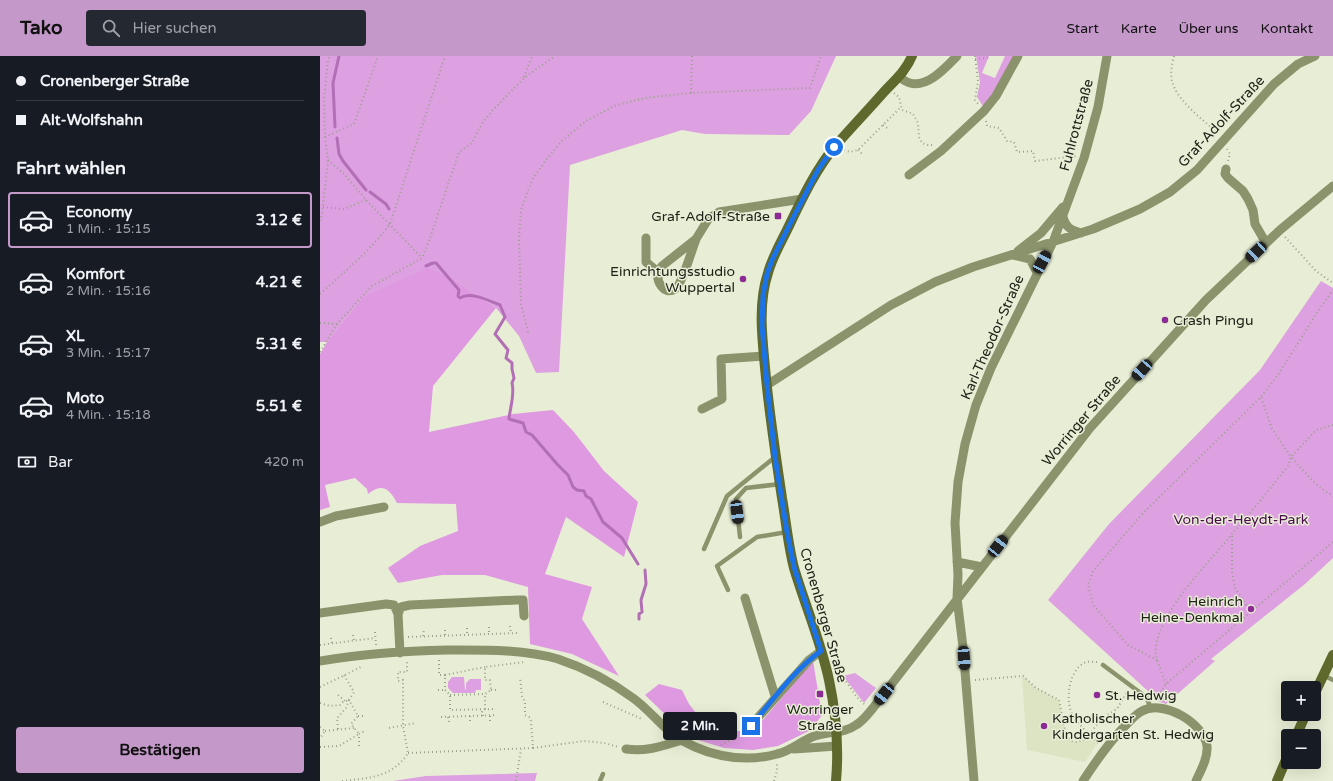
<!DOCTYPE html>
<html lang="de">
<meta charset="utf-8">
<style>
body{margin:0;font-family:"Varela Round",sans-serif;background:#242831;color:#f1f3f6;height:100vh;display:flex;flex-direction:column;font-size:15px;white-space:nowrap}
*{box-sizing:border-box;margin:0}
p{font-size:13px;color:#9ea1a6}
.icon{flex:none;width:22px;height:22px;fill:none;stroke:currentColor;stroke-width:2;stroke-linecap:round;stroke-linejoin:round}
.map{position:relative;flex:1;overflow:hidden}
.panel{display:flex;flex-direction:column;background:#171b24;width:320px}
.panel>*{flex:none}
.banner{display:grid;align-content:center;height:88px;padding:0 16px;background:#171b24}
.tools{position:absolute;left:961px;top:625px;display:grid;gap:8px}
.tools a{display:grid;place-items:center;width:40px;height:40px;border-radius:4px;background:#171b24;box-shadow:0 4px 16px #0002;font-size:20px}
.end{position:absolute;width:18px;height:18px;margin:-9px;border:5px solid #1a73e8;background:#fff;box-shadow:0 0 0 2px #fff}
.from{border-radius:50%}
.bubble{position:absolute;height:28px;border-radius:4px;background:#171b24;box-shadow:0 4px 16px #0002;font-size:13px;font-weight:800;line-height:28px;text-align:center}
.car{position:absolute;width:12px;height:24px;margin:-12px -6px;border-radius:5px;box-shadow:0 0 3px 1px #0007;background:linear-gradient(#222 24%,#8ab4d8 0 40%,#222 0 76%,#8ab4d8 0 86%,#222 0)}
.banner b{display:flex;align-items:center;gap:14px;height:38px;font-size:15px}
.banner b+b{border-top:1px solid #363941}
.banner i{width:10px;height:10px;background:#f1f3f6}
ul{padding:0;list-style:none}
li{display:flex;align-items:center;gap:12px;height:56px;margin:0 8px 6px;padding:0 8px;border:2px solid transparent;border-radius:4px}
li div{flex:1}
li b{display:block;font-size:15px}
li em{font-style:normal;font-weight:800}
li.active{border-color:#c499ca}
li>.icon{width:36px;height:36px;stroke-width:1.5}
h2{padding:0 16px;font-size:18px;line-height:48px}
.pay{display:flex;align-items:center;gap:10px;height:44px;padding:0 16px;font-size:15px}
.pay p{margin-inline-start:auto}
.button{display:flex;gap:8px;margin-top:auto;padding:8px 16px}
.button a{flex:1;height:46px;border-radius:4px;background:#c499ca;color:#111;font-size:16px;font-weight:800;line-height:46px;text-align:center}
header{display:flex;align-items:center;gap:24px;box-sizing:border-box;height:56px;padding:0 20px;background:#c499ca;color:#111}
header strong{font-size:19px}
nav{display:flex;gap:22px;margin-inline-start:auto;font-size:14px}
.search{width:280px;height:36px;background:#242831;display:flex;align-items:center;gap:10px;box-sizing:border-box;padding:0 14px;border-radius:4px;color:#9ea1a6;font-size:15px}
main{display:flex;flex:1;min-height:0}
.map>svg:first-child{display:block}
.built{fill:#dde4c4}
.green{fill:#dda0e0}
.forest{fill:#de99e1}
.lines{fill:none;stroke-linecap:round;stroke-linejoin:round}
.stream{stroke:#b26fb5;stroke-width:3}
.path{stroke:#9ba08d;stroke-width:2;stroke-dasharray:1 3;stroke-linecap:butt}
.service{stroke:#8b936c;stroke-width:4.5}
.minor{stroke:#8b936c;stroke-width:9}
.secondary{stroke:#5f692d;stroke-width:10}
.route{stroke:#1a73e8;stroke-width:5}
.poi-dot{fill:#8d2b94;stroke:#e8eed5;stroke-width:1.5}
.labels{text-anchor:middle;stroke-width:3;stroke-linejoin:round;paint-order:stroke}
.street-label{font-size:14px;fill:#202219;stroke:#e8eed5}
.poi-label{font-size:14px;fill:#202219;stroke:#e8eed5;text-anchor:end}
.park-label{font-size:14px;fill:#49094d;stroke:#e8eed5}
</style>
<header>
<strong>Tako</strong>
<div class="search"><svg class="icon" aria-label="search" viewBox="0 0 24 24"><circle cx="10" cy="10" r="6"/><path d="M15 15l6 6"/></svg>Hier suchen</div>
<nav><a>Start</a><a>Karte</a><a>Über uns</a><a>Kontakt</a></nav>
</header>
<main>
<section class="panel">
<div class="banner">
<b><i class="from"></i>Cronenberger Straße</b>
<b><i></i>Alt-Wolfshahn</b>
</div>
<h2>Fahrt wählen</h2>
<ul>
<li class="active"><svg class="icon" aria-label="car" viewBox="0 0 24 24"><path d="M5 17H2v-5l4-1 3-4h7l3 4 3 1v5h-3M9 17h6M6 11h13"/><circle cx="7" cy="17" r="2"/><circle cx="17" cy="17" r="2"/></svg><div><b>Economy</b><p>1 Min. · 15:15</p></div><em>3.12 €</em></li>
<li><svg class="icon" aria-label="car" viewBox="0 0 24 24"><path d="M5 17H2v-5l4-1 3-4h7l3 4 3 1v5h-3M9 17h6M6 11h13"/><circle cx="7" cy="17" r="2"/><circle cx="17" cy="17" r="2"/></svg><div><b>Komfort</b><p>2 Min. · 15:16</p></div><em>4.21 €</em></li>
<li><svg class="icon" aria-label="car" viewBox="0 0 24 24"><path d="M5 17H2v-5l4-1 3-4h7l3 4 3 1v5h-3M9 17h6M6 11h13"/><circle cx="7" cy="17" r="2"/><circle cx="17" cy="17" r="2"/></svg><div><b>XL</b><p>3 Min. · 15:17</p></div><em>5.31 €</em></li>
<li><svg class="icon" aria-label="car" viewBox="0 0 24 24"><path d="M5 17H2v-5l4-1 3-4h7l3 4 3 1v5h-3M9 17h6M6 11h13"/><circle cx="7" cy="17" r="2"/><circle cx="17" cy="17" r="2"/></svg><div><b>Moto</b><p>4 Min. · 15:18</p></div><em>5.51 €</em></li>
</ul>
<div class="pay"><svg class="icon" aria-label="cash" viewBox="0 0 24 24"><path d="M3 7h18v10H3z"/><circle cx="12" cy="12" r="2"/></svg>Bar<p>420 m</p></div>
<div class="button"><a>Bestätigen</a></div>
</section>
<div class="map">
<svg width="1013" height="725" viewBox="0 0 1013 725">
<rect width="100%" height="100%" fill="#e8eed5"/>
<path class="built" d="M702,621H704L716,632L739,644L746,679L751,685L757,686L766,683L770,678L778,686L765,706L707,694Z"/>
<path class="green" d="M0,0H516L491,55L469,79L385,78L362,74L250,109L239,316L216,317L199,280L176,252L135,224L42,242L7,286H0Z
M656,0H669L662,17L675,22L685,0H695L673,38L663,50L657,41L660,26Z
M1001,225L1013,232V502L985,528L891,603L895,605L846,648L840,646L728,544L789,468L940,314Z
M535,617L556,632L544,647L523,620Z
M132,621H144L145,634L146,633V627L150,623H161V634H156L155,637H133L128,632V626Z
M217,717L215,725H73L106,720Z"/>
<path class="forest" d="M108,212L135,224L176,252L113,330L109,376L193,358L233,354L254,376L284,415L318,446L304,501L246,461L225,518L272,531L262,563L299,620L252,598L210,588L208,531L165,519H122L78,527L68,512L100,490L138,475L136,448L77,447C69,432 62,427 48,438L47,433L35,422L5,429L10,451L0,454V298L7,286L42,242Z
M493,605L502,659L491,674L458,690L433,694L404,692L378,684L353,666L325,639L339,628L362,634L369,648L383,666L408,675H426L436,672Z"/>
<g class="lines">
<path class="stream" d="M15,71L13,27L19,0
M17,82L19,98L23,105L46,134
M50,136L66,148L69,153
M106,210L113,207H116L139,234L138,240L140,242C151,235 169,245 180,249L185,261L175,278L188,294L186,302L192,307V313L194,322L192,327C195,338 190,352 189,363L203,367L206,376L212,379L237,408L248,419L253,431L257,434L264,435L266,440L271,443L283,466L302,482L318,508
M319,563V558L322,556L321,544L326,528L325,514"/>
<path class="path" d="M655,0L658,25L655,44L659,49
M854,0C852,8 850,17 852,25C857,45 883,64 898,77
M655,3L668,2
M204,21L212,0
M371,37L372,0
M574,37L579,41L582,54L593,58L598,67L599,81L602,87L608,89H615
M666,65L667,70L679,72L687,85L694,86L697,96L713,95L715,105L756,100
M563,69L567,72
M5,81L34,68L58,0
M907,93L910,98L908,105
M524,94L530,96L538,94L581,51
M538,94L543,99
M8,104L25,119L46,144L102,202
M3,151L24,153L46,144
M0,165L2,159L8,104L5,81L4,43L8,4L10,0
M965,181L996,215L1013,227
M0,238C25,215 50,195 70,168L125,0
M0,267L17,268
M208,276L201,248L199,182L201,154L212,124L226,104L242,85L266,65L294,50L325,42L371,37L490,32L501,0
M0,296L17,268L52,230L102,202L109,185L139,96L152,87L161,69L171,56L204,22L235,0
M1013,369L996,374L971,401C984,415 996,431 1013,440
M912,480V515L915,532L931,556
M190,570L191,577
M169,571V579
M147,572V578
M55,576L56,589
M33,579L34,585
M125,579V573
M103,580L104,573
M88,581L197,577
M11,582L12,588
M0,589L55,582
M119,604V619H125V634L130,639V654L175,653
M837,604L808,589L773,549L768,529L773,515L824,456L941,341L960,316L996,258L1013,234
M777,606C773,606 768,605 764,607C749,615 745,643 752,658C758,669 770,678 779,688
M125,619L165,611
M519,623L525,624L536,640L544,648
M655,624L703,620L716,632L739,644L746,679L751,685L757,686L766,683L781,663L797,653L807,636
M846,628C842,616 834,602 836,590C842,552 888,508 912,478C931,456 950,433 968,410L971,401L952,373L941,341
M0,631L41,611V609
M118,634H125
M171,634H176
M18,639L25,645
M130,639L165,638
M836,643L846,628L1013,486
M283,646L322,663
M0,647L10,650L20,649L23,646L29,644
M38,660H44
M150,660V665
M163,660L162,656L165,653V638L171,634L170,624H165V611L205,606
M121,661L177,659
M128,661L129,666
M742,661H754
M170,665V659
M0,671L5,675L0,682
M69,672L96,667
M18,673L17,662L26,652L29,644
M5,675L34,672
M401,689L418,680
M39,690V678L46,674
M0,691L19,690L39,678L31,668L38,660L29,644L34,636L24,619
M213,692L264,685L284,687L299,691
M88,697L213,692L211,665L209,661L205,659V646L202,640L200,621
M22,725C48,722 72,722 88,697L83,670V624L78,625V616H87V604
M196,725L201,693
M454,725L457,715V707"/>
<path class="service" d="M420,481L416,443L426,432L460,428
M384,493L407,440L455,401
M408,534L397,510L437,481L467,476
M783,609L826,641L831,652
M1003,619L1013,624
M280,725L283,718"/>
<path class="minor" d="M579,21C582,23 586,26 590,27C608,32 626,11 637,0
M906,113L905,118L908,122L923,135L928,143L933,154L935,168L946,187
M589,119L621,95L664,55L676,40L698,0
M743,161C746,172 751,174 761,177
M326,182V206L338,216L342,210L376,183C372,193 362,229 355,233C344,240 336,225 338,216
M376,183L389,162L399,156L482,143
M698,195L721,177L743,151
M693,199L710,203L717,216
M447,329L571,249L615,226L653,211L773,173L820,153L850,136L877,114L954,28L978,8L995,0
M382,353L402,343L401,303L444,300
M0,466L16,460L64,451
M637,506L662,511
M425,542L455,640
M0,557L66,548L74,549L78,558L80,597
M78,558L81,551L90,549L197,544H203L204,560
M0,605C42,598 84,595 127,594C163,594 202,593 238,603C265,612 290,625 313,642C327,652 338,666 351,677C381,699 421,708 457,698C470,695 480,686 492,681C506,675 524,678 536,669C543,665 548,658 553,652L770,372L886,244L960,174L1013,130
M426,675L489,604L501,595
M306,693C327,696 342,690 362,684
M474,693L517,690
M654,725L643,591L637,542L638,519L635,467L638,426L645,388L656,349L671,312L733,186L764,102L778,51L787,0
M763,725C776,705 789,686 806,669C811,664 816,658 822,655C843,643 884,667 887,690C888,702 881,714 876,725"/>
<path class="secondary" d="M994,639L1013,599
M976,680L986,658
M516,725C519,691 516,657 509,624C501,586 485,549 474,512C468,489 466,465 462,442C456,402 450,362 446,322C443,288 437,250 448,217C452,202 460,188 467,174C481,145 495,114 516,89C531,72 548,54 563,37C574,25 586,15 592,0
M957,725L968,699"/>
</g>
<g class="lines">
<path class="route" d="M431,670C452,645 474,614 501,595L474,511L467,476L455,401L447,329L442,270L443,239L447,218L452,204L473,162L498,114L514,91"/>
</g>
<g class="poi-dot">
<rect x="454" y="156" width="8" height="8" rx="2"/>
<circle cx="423" cy="223" r="4"/>
<circle cx="845" cy="264" r="4"/>
<circle cx="931" cy="553" r="4"/>
<rect x="496" y="634" width="8" height="8" rx="2"/>
<circle cx="777" cy="639" r="4"/>
<circle cx="724" cy="670" r="4"/>
</g>
<g class="labels">
<g class="street-label">
<text transform="translate(901 65) rotate(-47)" y="5">Graf-Adolf-Straße</text>
<text transform="translate(756 69) rotate(-75)" y="5">Fuhlrottstraße</text>
<text transform="translate(672 281) rotate(-66)" y="5">Karl-Theodor-Straße</text>
<text transform="translate(761 364) rotate(-50)" y="5">Worringer Straße</text>
<text transform="translate(504 559) rotate(74)" y="5">Cronenberger Straße</text>
</g>
<g class="poi-label">
<text x="450" y="165">Graf-Adolf-Straße</text>
<text x="415" y="220">Einrichtungsstudio<tspan x="415" dy="16">Wuppertal</tspan></text>
<text x="853" y="269" text-anchor="start">Crash Pingu</text>
<text x="923" y="550">Heinrich<tspan x="923" dy="16">Heine-Denkmal</tspan></text>
<text x="785" y="644" text-anchor="start">St. Hedwig</text>
<text x="500" y="658" text-anchor="middle">Worringer<tspan x="500" dy="16">Straße</tspan></text>
<text x="732" y="667" text-anchor="start">Katholischer<tspan x="732" dy="16">Kindergarten St. Hedwig</tspan></text>
</g>
<g class="park-label">
<text x="921" y="468">Von-der-Heydt-Park</text>
</g>
</g>
</svg>
<div class="tools">
<a>+</a>
<a>−</a>
</div>
<i class="end from" style="left:514px;top:91px"></i>
<i class="end" style="left:431px;top:670px"></i>
<div class="bubble" style="left:343px;top:656px;width:74px">2 Min.</div>
<i class="car" style="left:936px;top:196px;rotate:227deg"></i>
<i class="car" style="left:722px;top:206px;rotate:28deg"></i>
<i class="car" style="left:822px;top:314px;rotate:222deg"></i>
<i class="car" style="left:417px;top:456px;rotate:173deg"></i>
<i class="car" style="left:678px;top:490px;rotate:38deg"></i>
<i class="car" style="left:644px;top:602px;rotate:176deg"></i>
<i class="car" style="left:564px;top:638px;rotate:218deg"></i>
</div>
</main>
